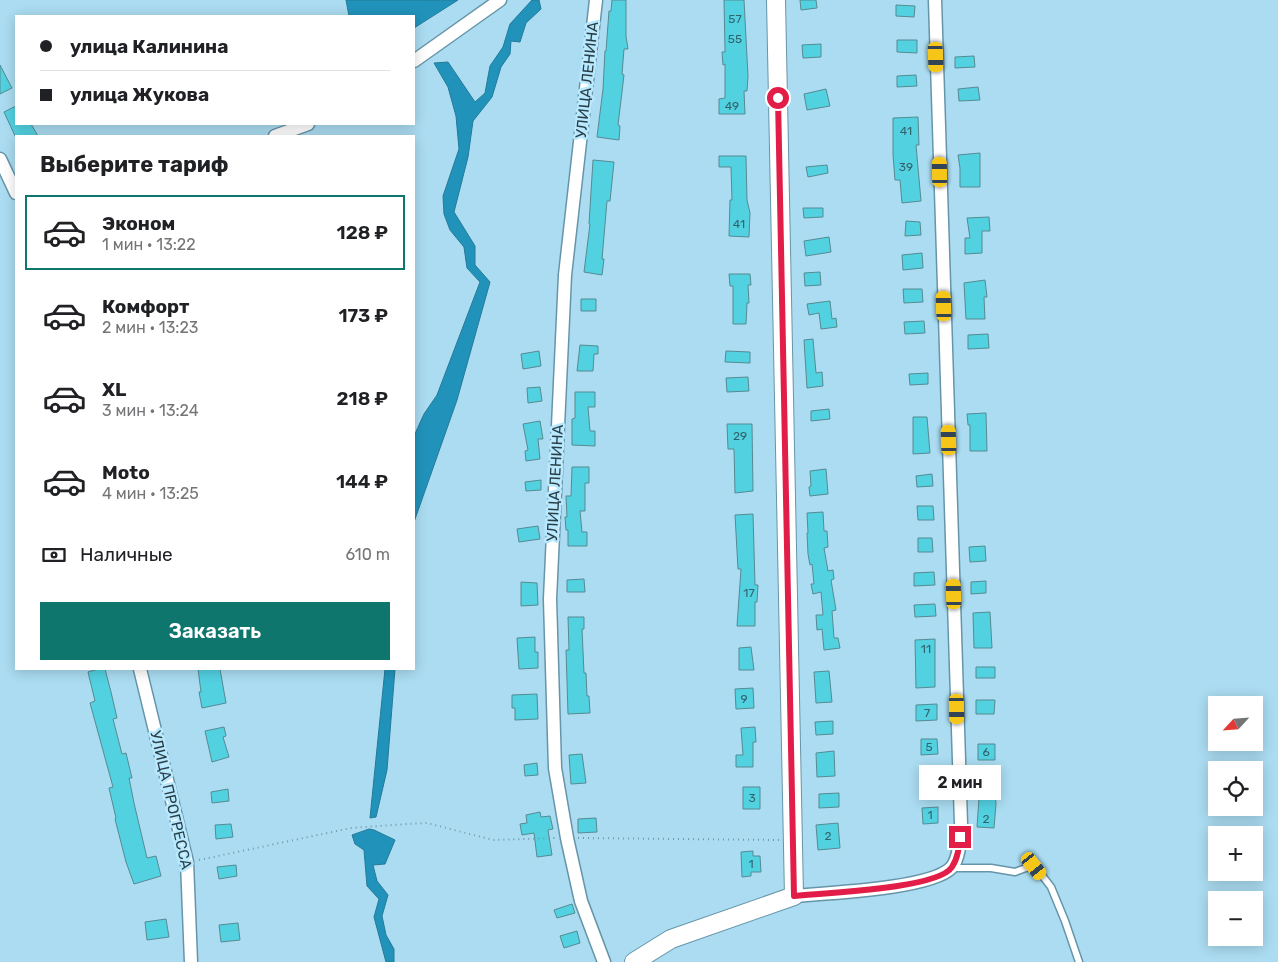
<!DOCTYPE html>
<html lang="ru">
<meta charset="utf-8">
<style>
body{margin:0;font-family:Rubik,sans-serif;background:#f2f2f2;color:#202124;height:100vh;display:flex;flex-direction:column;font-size:19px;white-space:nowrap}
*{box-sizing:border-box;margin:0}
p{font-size:16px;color:#757577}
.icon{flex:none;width:28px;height:28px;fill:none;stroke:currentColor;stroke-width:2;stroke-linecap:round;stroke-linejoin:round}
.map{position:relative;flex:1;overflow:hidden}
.side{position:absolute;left:15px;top:135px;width:400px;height:535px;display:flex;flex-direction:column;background:#fff;border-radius:0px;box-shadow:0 2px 12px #0003}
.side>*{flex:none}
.top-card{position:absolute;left:15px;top:15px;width:400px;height:110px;border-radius:0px;box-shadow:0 2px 12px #0003;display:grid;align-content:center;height:110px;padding:0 25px;background:#fff}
.needle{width:32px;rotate:244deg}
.controls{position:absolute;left:1208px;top:696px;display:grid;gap:10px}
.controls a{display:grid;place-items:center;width:55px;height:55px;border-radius:0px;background:#fff;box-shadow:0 2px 12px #0003;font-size:25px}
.end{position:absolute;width:22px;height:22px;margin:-11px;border:6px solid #e11d48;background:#fff;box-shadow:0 0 0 2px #fff}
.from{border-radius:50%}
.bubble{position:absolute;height:35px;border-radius:0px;background:#fff;box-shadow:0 2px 12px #0003;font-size:16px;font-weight:600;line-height:35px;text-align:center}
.car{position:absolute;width:15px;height:30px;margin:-15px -8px;border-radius:6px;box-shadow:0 0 4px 1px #0007;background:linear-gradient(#f5c518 24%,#345 0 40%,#f5c518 0 76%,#345 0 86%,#f5c518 0)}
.top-card b{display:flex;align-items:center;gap:18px;height:48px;font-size:19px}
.top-card b+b{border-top:1px solid #e0e0e0}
.top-card i{width:12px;height:12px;background:#202124}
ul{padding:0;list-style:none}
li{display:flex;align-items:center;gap:15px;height:75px;margin:0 10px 8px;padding:0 15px;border:2px solid transparent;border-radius:0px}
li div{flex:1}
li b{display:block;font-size:19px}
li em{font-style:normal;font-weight:600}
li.active{border-color:#0f766e}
li>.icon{width:45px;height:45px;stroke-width:1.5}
h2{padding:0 25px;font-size:22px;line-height:60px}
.pay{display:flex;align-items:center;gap:12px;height:55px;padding:0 25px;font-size:19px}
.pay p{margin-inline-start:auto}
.primary-button{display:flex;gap:10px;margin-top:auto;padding:10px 25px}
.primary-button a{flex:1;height:58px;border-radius:0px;background:#0f766e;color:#fff;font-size:20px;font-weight:600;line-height:58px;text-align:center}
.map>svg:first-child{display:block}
.water{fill:#2193bb;stroke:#247a98}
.building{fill:#52d1e1;stroke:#558b93}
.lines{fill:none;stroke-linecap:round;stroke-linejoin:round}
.lane-casing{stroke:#6695a9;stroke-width:9}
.street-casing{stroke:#6695a9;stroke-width:15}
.secondary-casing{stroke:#6695a9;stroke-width:20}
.path{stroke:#7398a7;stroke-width:2;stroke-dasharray:1 4;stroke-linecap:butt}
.lane{stroke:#fff;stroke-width:6}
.street{stroke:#fff;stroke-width:12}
.secondary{stroke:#fff;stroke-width:18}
.route{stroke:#e11d48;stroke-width:6}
.labels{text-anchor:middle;stroke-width:5;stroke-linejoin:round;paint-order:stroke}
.number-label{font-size:12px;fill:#34636d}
.street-label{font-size:15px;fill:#2a3e46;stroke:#b8e9ff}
</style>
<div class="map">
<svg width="1278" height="962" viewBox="0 0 1278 962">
<rect width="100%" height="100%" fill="#abdcf1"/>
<path class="water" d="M346,0H458L414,28V16H349Z
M532,0H539L541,9L526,23L520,42L511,41L510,54L501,67L492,97L473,121L468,157L454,212L475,246V265L490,282L457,400L414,522V436L424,414L437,395L480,282L467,268L464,247L450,230L444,214L443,196L459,149L456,116L448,87L434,63L448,62L475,102L485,93L490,66L503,47L510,24Z
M385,669H395L387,770L376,817L370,818Z
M369,829L374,830L395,840L385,864L373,865L377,881L388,895L382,916L386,935L394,949V962H386L374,917L379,899L367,886L364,850L355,844L352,835Z"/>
<path class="building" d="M612,0H626V36L628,49H624L622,74L624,75L618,125L620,126L619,140L597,137L603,89L605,51H606L609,11H611Z
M724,0H744L748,76L747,91H744L745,114H719V99L725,98V64L723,65L722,52H725Z
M800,0H816L817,8L801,10Z
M896,5L915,6L914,17L896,16Z
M897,40H917V53L897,52Z
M821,44V57L803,58L802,45Z
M974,56L975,67L955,68V57Z
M0,65L12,88L0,94Z
M916,75L917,86L897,87V76Z
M978,87L980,100L959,101L958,89Z
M826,89L830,106L807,110L804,94Z
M16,106V124H31L38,136H16V138L4,112Z
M918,117L919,145H916L921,201L902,203L900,180H895L893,155V118Z
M980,153V187H960V168L958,155Z
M719,156H746L747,200L750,213L749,237L729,236L730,200H732L731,167H719Z
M593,160L614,162L610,201H607L602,259H604L602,275L584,272L590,224H589Z
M827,165L828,173L808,177L806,167Z
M803,208H823V217L804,218Z
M989,217L990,231H982V253L965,254V238H970L967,218Z
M906,221L920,222L921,235L905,236Z
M829,237L831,252L806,256L804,241Z
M922,253L923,268L903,270L902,255Z
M820,272L821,285L805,286L804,273Z
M729,274H750L751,285H748L749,303H747L746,324H733V286H730Z
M985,280L987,297H984L985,319H966L964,283Z
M903,289H922L923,302L904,303Z
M581,299H596V311H581Z
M830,301L832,319L836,318L837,327L821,329L819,313L809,315L807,304Z
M924,321L925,333L905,334L904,322Z
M988,334L989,348L968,349V335Z
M813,339L816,373L822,372L823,386L807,388L804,340Z
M580,345L598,346V354H594L593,371H577Z
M539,351L541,366L523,369L521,354Z
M726,351L750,352V363L725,362Z
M928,373V384L910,385L909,374Z
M748,377L749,391L727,392L726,378Z
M540,387L542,401L528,403L527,388Z
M575,392H595V407H588L590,431H595V446L572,445V419L575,418Z
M829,409L830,419L811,421V411Z
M986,413L987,451H970V425H968L967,414Z
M913,417H927L930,453L913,454Z
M540,421L543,439H538L540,459L526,461L525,451L528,450L523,424Z
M727,424H752L753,491L735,493L734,449H728Z
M572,467H589V483H585V511H580L582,532H587V546H568V530H566L565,517H567L566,496H571Z
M826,469L828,494L810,496L809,487L811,486L810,471Z
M932,474L933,486L917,487L916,476Z
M541,480V490L526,491L525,482Z
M917,506H933L934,520H918Z
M823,512L824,531H827L828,547L824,548L828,571L833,570L834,579L831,580L836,610L832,611L834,638H838L840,648L824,650L822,629L817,630L816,615H823L821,592L813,594L811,584H814L812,564L810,565L808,554L807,533H808L807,513Z
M753,514L755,585H758L757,602H755V626H737L741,569H738L735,515Z
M538,526L540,539L519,542L517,529Z
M918,538H932L933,552H918Z
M985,546L986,561L970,562L969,547Z
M934,572L935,585L914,586V573Z
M584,579L585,592H567V580Z
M986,581V593L971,594V582Z
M521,582L537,583L538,605L521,606Z
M935,604L936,616L915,617L914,605Z
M990,612L992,648H974L973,613Z
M568,617H584V629H582L584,673H586L587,696H589L590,713L568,714L566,650H569Z
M535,637V652H538V668L519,669L517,638Z
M935,639V687L916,688L915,640Z
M751,647L754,670H739V648Z
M976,667H995V678H976Z
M98,669H105L111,692L117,718L113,719L122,754L126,753L132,778H129L134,803L147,858L156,856L161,876L134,884L126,862L115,819L116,818L109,788L113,787L90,703L95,701L88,672Z
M198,669H220L226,703L202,708L199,692H201Z
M829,671L832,702L816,703L814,672Z
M753,688L754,708L736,709L735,689Z
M537,694L538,719L515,720V708H512V695Z
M976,700H995L994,714H976Z
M937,704V720L916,721V705Z
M833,721V734L816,735L815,722Z
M224,727L226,736L223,737L229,757L212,762L205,731Z
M755,727L756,742H753V767H736V755H743L741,728Z
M921,739H937L938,754L921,755Z
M978,744H995V760H978Z
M834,751L835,776L817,777L816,753Z
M582,754L586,783L571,784L569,755Z
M537,763L538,775L525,776L524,765Z
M937,772V789L921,790V773Z
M994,775L996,804L994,828L977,827L979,798H977L976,776Z
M743,787H760V809H743Z
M228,789L229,801L212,803L211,792Z
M839,793V807L819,808V794Z
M938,807V823L923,824L922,808Z
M540,812L541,817L550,816L553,829L548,830L552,855L537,857L534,833L522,835L520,824L527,823L526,815Z
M596,818L597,832L578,833V819Z
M838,823L840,848L818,850L816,825Z
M231,824L233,837L216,839L215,825Z
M753,851V856H760L761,872H751V876L742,877L741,852Z
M236,865L237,876L219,879L217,867Z
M572,904L575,913L557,918L554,910Z
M166,919L169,937L147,940L145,922Z
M238,923L240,940L221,942L219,925Z
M577,931L580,943L564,948L560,936Z"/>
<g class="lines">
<defs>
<path id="lane" d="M952,868H991L1015,872L1034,865L1051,887L1065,921L1079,962"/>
<path id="street" d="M596,0L565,275L550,599L555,768L567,838L581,901L604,962
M414,61L500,0
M275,136L308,124
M0,159L16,193
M140,669L187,862L191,962
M794,896C827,893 930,889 951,868C960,859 960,837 961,824L935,0"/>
<path id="secondary" d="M634,962L671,939L794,896L776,0"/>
</defs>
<use href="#lane" class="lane-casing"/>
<use href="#street" class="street-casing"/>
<use href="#secondary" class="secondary-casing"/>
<path class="path" d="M578,838L779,840
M199,860L351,828L407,824L427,823L493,840L556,838"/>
<use href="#lane" class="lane"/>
<use href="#street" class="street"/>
<use href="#secondary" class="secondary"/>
</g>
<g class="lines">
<path class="route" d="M778,98L794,896C823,893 938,889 952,867C958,858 959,847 960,837"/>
</g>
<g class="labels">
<g class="number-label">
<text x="735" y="23">57</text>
<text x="735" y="43">55</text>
<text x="732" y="110">49</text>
<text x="906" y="135">41</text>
<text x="906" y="171">39</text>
<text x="739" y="228">41</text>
<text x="740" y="440">29</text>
<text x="749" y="597">17</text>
<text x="926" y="653">11</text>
<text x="744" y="703">9</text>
<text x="927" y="717">7</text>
<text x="929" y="751">5</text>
<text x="986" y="756">6</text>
<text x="752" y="802">3</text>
<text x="930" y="819">1</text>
<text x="986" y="823">2</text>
<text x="828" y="840">2</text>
<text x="751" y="868">1</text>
</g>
<g class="street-label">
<text transform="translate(587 80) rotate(-84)" y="5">УЛИЦА ЛЕНИНА</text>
<text transform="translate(555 483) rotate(-87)" y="5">УЛИЦА ЛЕНИНА</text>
<text transform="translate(171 800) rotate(77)" y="5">УЛИЦА ПРОГРЕССА</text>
</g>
</g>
</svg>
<div class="controls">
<a><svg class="needle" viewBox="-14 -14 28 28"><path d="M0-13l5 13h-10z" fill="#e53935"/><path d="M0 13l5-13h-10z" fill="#757577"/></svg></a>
<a><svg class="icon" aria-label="locate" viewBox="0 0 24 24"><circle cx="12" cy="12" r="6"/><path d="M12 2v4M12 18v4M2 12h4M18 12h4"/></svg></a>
<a>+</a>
<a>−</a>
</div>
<i class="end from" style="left:778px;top:98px"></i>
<i class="end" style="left:960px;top:837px"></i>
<div class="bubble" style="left:919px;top:765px;width:82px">2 мин</div>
<i class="car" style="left:936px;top:57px;rotate:178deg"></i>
<i class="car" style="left:940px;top:172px;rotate:359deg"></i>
<i class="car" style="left:944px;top:306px;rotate:358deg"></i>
<i class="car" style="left:949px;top:440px;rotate:358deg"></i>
<i class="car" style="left:954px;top:594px;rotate:358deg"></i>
<i class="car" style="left:957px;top:709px;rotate:179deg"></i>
<i class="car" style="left:1034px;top:866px;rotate:142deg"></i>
<div class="top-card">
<b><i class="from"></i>улица Калинина</b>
<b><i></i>улица Жукова</b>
</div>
<section class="side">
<h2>Выберите тариф</h2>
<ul>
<li class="active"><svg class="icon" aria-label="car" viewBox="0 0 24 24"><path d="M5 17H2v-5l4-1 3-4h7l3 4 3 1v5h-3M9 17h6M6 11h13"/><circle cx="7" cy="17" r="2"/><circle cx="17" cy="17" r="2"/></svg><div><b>Эконом</b><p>1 мин · 13:22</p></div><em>128 ₽</em></li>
<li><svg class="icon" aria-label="car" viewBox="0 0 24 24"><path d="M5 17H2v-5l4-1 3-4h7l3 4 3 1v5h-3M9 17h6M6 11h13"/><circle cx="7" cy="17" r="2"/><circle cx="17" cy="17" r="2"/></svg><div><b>Комфорт</b><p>2 мин · 13:23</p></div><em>173 ₽</em></li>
<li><svg class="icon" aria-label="car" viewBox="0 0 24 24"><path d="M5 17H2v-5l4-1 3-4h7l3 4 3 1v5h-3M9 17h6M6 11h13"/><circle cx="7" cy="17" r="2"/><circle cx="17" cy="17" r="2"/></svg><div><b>XL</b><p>3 мин · 13:24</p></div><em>218 ₽</em></li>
<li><svg class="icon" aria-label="car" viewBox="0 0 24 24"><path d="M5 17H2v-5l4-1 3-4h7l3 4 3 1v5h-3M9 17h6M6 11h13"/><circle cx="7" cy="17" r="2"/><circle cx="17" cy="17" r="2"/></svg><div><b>Moto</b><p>4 мин · 13:25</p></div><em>144 ₽</em></li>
</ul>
<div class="pay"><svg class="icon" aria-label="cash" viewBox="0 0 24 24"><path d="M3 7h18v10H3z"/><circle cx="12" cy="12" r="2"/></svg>Наличные<p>610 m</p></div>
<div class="primary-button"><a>Заказать</a></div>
</section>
</div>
